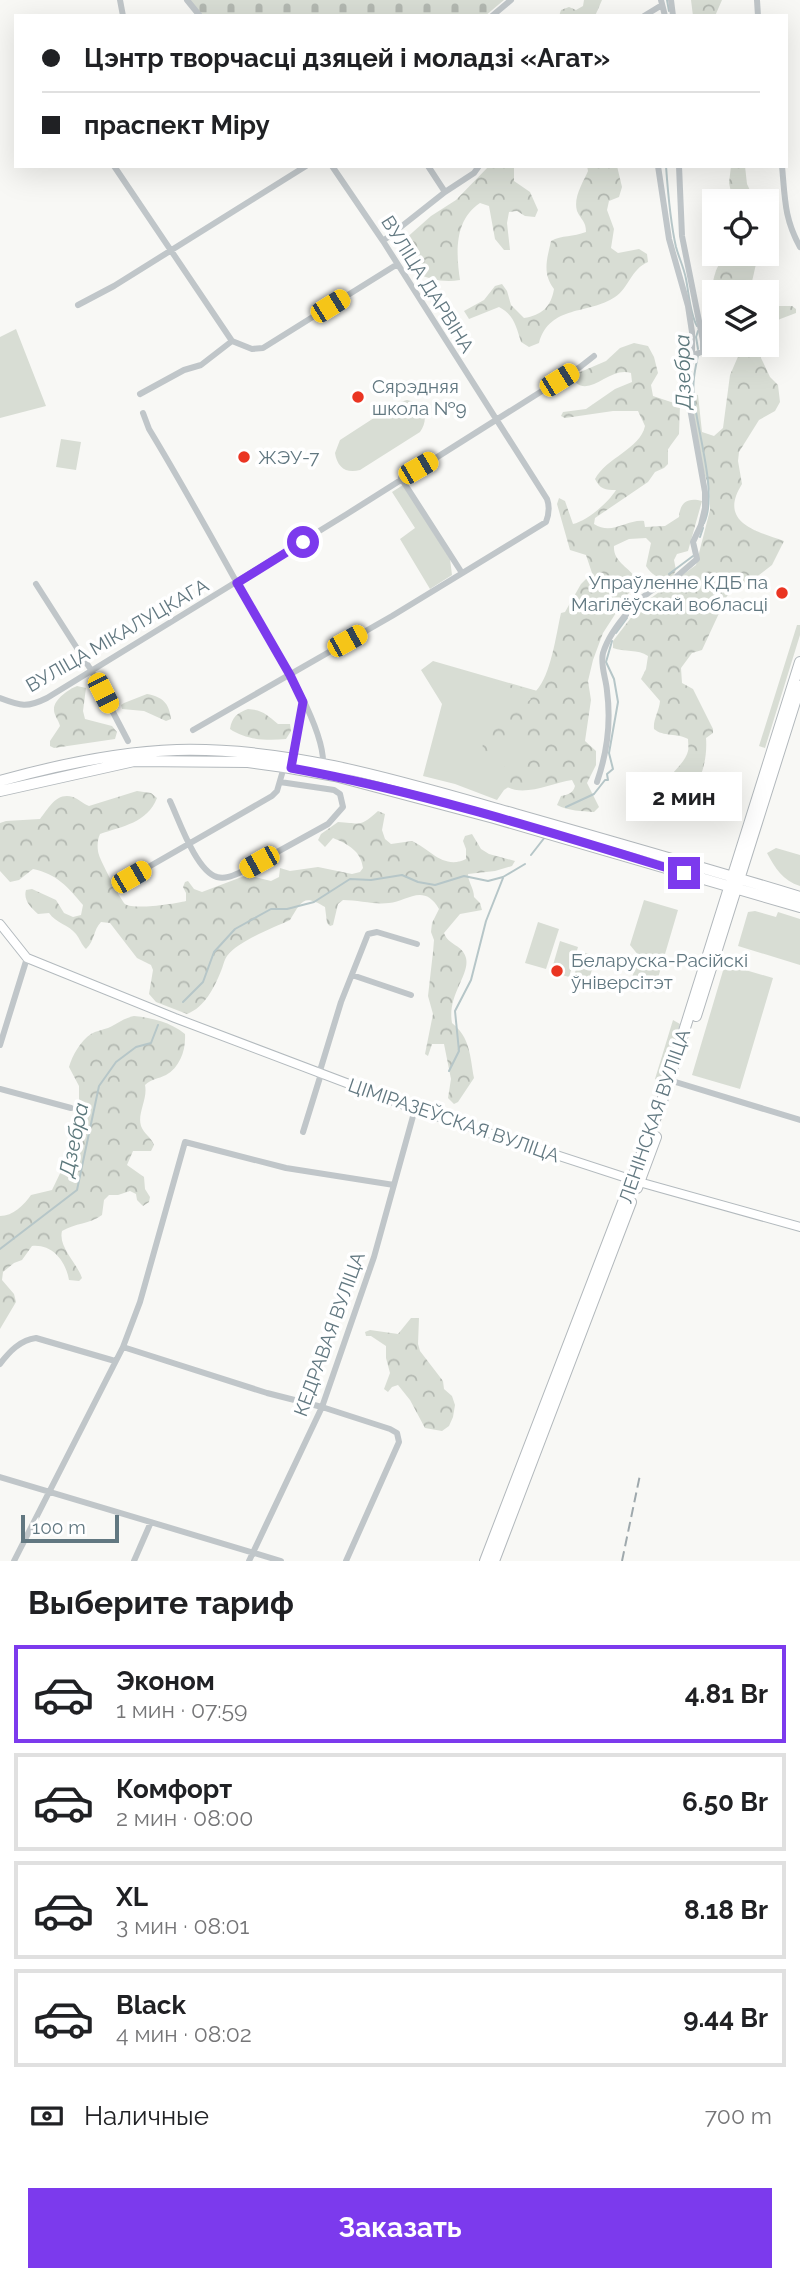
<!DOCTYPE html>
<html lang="ru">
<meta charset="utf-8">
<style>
body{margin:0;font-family:Raleway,sans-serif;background:#f6f6f6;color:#202124;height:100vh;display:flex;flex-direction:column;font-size:26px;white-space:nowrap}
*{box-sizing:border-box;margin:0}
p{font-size:23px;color:#757577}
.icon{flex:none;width:38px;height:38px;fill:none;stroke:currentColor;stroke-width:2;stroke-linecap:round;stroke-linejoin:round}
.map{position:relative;height:1561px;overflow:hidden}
.side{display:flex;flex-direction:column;background:#fff;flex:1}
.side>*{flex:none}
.hud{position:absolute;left:14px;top:14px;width:774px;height:154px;border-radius:0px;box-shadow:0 7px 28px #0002;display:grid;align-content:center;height:154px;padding:0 28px;background:#fff}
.fabs{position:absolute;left:702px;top:189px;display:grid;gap:14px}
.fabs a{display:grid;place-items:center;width:77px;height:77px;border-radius:0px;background:#fff;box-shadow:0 7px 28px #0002;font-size:35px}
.scale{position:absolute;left:21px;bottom:18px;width:98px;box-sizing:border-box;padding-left:7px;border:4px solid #627881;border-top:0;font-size:19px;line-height:24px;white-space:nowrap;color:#627881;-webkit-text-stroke:5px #fff;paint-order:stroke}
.end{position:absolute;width:32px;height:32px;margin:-16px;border:9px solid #7c3aed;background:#fff;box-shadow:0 0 0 4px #fff}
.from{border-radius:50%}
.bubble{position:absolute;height:49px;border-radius:0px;background:#fff;box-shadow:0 7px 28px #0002;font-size:23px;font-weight:700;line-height:49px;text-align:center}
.car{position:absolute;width:21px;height:42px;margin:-21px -10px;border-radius:9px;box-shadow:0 0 5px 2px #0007;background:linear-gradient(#f5c518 24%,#345 0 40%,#f5c518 0 76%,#345 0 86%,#f5c518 0)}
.hud b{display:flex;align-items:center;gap:24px;height:66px;font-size:26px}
.hud b+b{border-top:2px solid #e0e0e0}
.hud i{width:18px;height:18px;background:#202124}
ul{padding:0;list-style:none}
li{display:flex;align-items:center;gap:21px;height:98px;margin:0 14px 10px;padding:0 14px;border:4px solid #e0e0e0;border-radius:0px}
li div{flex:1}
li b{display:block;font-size:26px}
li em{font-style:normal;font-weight:700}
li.on{border-color:#7c3aed}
li>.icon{width:63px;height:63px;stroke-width:1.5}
h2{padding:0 28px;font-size:32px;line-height:84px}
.pay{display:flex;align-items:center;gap:18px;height:77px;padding:0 28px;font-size:26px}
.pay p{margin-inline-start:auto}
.action{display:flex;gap:14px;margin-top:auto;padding:14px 28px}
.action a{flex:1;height:80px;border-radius:0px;background:#7c3aed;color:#fff;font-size:28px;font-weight:700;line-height:80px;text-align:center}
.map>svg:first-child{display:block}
.green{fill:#d8ddd4}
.forest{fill:url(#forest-crowns)}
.cemetery{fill:url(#cemetery-stones)}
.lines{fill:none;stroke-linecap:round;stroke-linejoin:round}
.stream{stroke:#b6c6c8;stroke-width:2}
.secondary-casing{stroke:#b3babe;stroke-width:10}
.primary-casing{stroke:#b2b8bc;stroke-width:12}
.street{stroke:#c0c6c9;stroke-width:6}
.secondary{stroke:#fff;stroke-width:8}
.primary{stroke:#fff;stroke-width:10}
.rail{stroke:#9fa9ad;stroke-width:2;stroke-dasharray:10 5;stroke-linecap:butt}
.route{stroke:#7c3aed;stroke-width:9}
.poi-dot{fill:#ea3522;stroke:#fff;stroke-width:2.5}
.labels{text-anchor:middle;stroke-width:7;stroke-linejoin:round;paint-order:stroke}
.street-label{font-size:19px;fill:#627881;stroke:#fff}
.poi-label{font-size:19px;fill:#627881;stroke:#fff;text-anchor:start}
.water-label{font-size:21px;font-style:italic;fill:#5c787c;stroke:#fff}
</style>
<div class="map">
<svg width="800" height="1561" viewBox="0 0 800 1561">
<defs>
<pattern id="forest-crowns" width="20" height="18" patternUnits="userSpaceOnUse" patternTransform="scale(1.75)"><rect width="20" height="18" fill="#d8ddd4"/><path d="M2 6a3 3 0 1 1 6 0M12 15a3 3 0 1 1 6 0" fill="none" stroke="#b3b8b1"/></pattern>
<pattern id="cemetery-stones" width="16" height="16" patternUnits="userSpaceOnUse" patternTransform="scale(1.75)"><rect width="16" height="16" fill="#d8ddd4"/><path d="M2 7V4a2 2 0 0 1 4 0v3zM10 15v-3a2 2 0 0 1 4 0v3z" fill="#b3b8b1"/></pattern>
</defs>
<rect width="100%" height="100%" fill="#f8f8f5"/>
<path class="green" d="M16,329L46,406L0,418V337Z
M407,400C424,403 430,418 420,432L360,470C346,474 337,467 335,453L340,440L397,403Z
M61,439L81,442L76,470L56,467Z
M403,485L450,559L452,575L430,589L400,539L415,528L392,492Z
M797,625H800V635L765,748L759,746Z
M433,661L551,695L522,778L504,790L497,800L455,784L423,776L442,704L421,670Z
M776,848L800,855V886C783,881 775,868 767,853Z
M644,900L678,910L655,988L647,986L644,992L629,987L639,956L630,945Z
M755,911L776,917L778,912L800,919V965L738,946L748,912Z
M538,922L559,929L546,969L525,963Z
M560,941L578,947L569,977L551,972Z
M582,952L596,956L588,983L573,978Z
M725,964L773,978L740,1089L692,1075Z
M673,1020L680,1024L662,1082L655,1079Z"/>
<path class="forest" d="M584,0H602L595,16H559L561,10L569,7L576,10L583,6Z
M691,0H722L715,16H693Z
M489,166H514V181L530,192L538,210L535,217L525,216L517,211L509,212L507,223L510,250H504L495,239L489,206L480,203C454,220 456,253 460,280C443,283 430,279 415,273L404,240L431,216L456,200Z
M587,166H617L622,187L619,197L609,201L607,210L614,229L611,248L618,253L639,249L647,254L648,262C631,269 629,288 615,297C589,315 550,304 539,343L529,347L521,342C516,326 514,315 499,307L469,319L464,311L484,300L495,286L502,284L507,291L511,305L524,318C542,315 551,307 554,289C542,273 547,259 551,241C562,235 573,237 586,232C586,221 581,220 577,211C573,197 583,183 588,171Z
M731,166H745L747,184L755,201H733L729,183Z
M727,254H753L756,264L751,286L757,292H714V311H708L706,302C715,293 711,285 715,274C717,266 722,260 727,254Z
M767,303L771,306H792L796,309V313L767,324Z
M634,343L648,346L654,357L658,373L651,385L653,396L680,405L679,434L668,449V464L664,468L655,472L648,482L595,518L594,524C612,536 627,519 644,521L645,527L665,526L679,517C680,503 687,497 702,501L688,551L677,554L674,560L676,570L672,578C660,579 652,576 646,566L651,543L646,538L629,539L614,546C613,561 627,566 635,577L634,585L603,633L593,660L588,681L591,700L585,741L596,751V765L587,783L599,807L594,812C582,811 568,811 557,805L561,796C568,795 573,793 575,786L572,780C547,784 509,805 496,773C509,758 522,775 527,747L517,739H507L487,757L483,753C480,740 490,722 501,713C509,707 521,709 531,699C523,692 513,695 505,688L507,684L536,691C551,675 556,635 561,613L565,612L581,584L592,573L586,555L570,550L557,504L559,498L565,501L573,524C587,521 608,503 616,490C605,490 600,489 595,479C606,458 640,449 645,426L638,411H613L565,418L561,416L563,412L586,409L615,389L632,382L631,373C610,366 591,397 575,382L578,373L606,361L620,348Z
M743,345H762L761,358L770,377L778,385L780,402L775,411L759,420L739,452L738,461L742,484C718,522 755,531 784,541L772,565L759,575L734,588L727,596L702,650L692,653L681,668L682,683L693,689L713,729V733L706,738C708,762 699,789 682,806L672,807C648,784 683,771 688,751C689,748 688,743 688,739C678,733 663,737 654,729C653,719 659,712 660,701L641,679L646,669L648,656C638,649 624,652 613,648V641L640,606L696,565L698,557L710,510V492L700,459L691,394L698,395L702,432L714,436L723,428L730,375Z
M77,686L86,688L83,711L85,719L112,726L117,732L115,739L54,748L50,746V741L60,726C59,721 54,715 54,710C53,700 69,689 77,686Z
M147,694C163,697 169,703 171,719L166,721L144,711L122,709L121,705L124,703Z
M248,709C263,710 267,715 278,724H290L291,731L286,739C267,741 246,740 230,729C232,717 237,713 248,709Z
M137,791L151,793L157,798C147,823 123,826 100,834C97,840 97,849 99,855C101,862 122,902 125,904C134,910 174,904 186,901V893L183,887L185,882L188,881L194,889L202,892L247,875L271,881L279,877L280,868L290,871L318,867L352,874L360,872L363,868C361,851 348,844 333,838L325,847L318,840L321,834L338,822C361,823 359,828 378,811L385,814L382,830L385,839L391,844L412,841C431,850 444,870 466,859V849L463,841L465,836L472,834L481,849L489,854L515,861L512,866L495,871L468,874C468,882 474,888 474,897L480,903L482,910L460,914L444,933C448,945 463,945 466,958C470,975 447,995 452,1023C470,1037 470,1056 474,1078L458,1102L454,1104L448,1098L451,1079L444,1044H432L428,1056L425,1054L433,1014L428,996L433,952L434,940L431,932L432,923L439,909C424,882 406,902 389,903C375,905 358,900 343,900L338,904L333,925L330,926L327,923L325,907C303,893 301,902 290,920C273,928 238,941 227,956C224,960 223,967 221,971C214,988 205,1007 187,1014L156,1002L149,994L153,970L151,965L137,958L110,923L101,922C93,930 95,941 86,949C81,944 80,939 76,934C69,925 56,923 49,913L38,914C31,908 23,900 26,890L32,889L56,900L64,913L73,917L81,915L83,905C68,887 57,874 33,869L19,880L10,882L0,871V823L6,821L40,819C49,808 56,792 73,797C79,799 83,804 89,806Z
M134,1016C153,1018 170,1022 185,1034C186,1050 180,1067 166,1075C158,1079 151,1079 145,1085C148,1099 137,1113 141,1126C144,1134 151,1137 154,1145L151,1151H133L127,1165L144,1177L145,1189L150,1197L149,1202L143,1206L137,1200L136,1194L130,1191L118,1195H109L104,1200L102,1215C90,1224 75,1223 62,1231C58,1247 77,1263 82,1278L79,1281L69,1280C66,1262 53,1244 32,1246L22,1260L14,1263L3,1272L2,1280L14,1294L16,1302L0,1329V1216C13,1216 24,1205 31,1195L52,1190L66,1161L82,1116L79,1110V1086L69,1067C72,1056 81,1040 91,1034C96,1031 102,1030 108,1028C117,1024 124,1018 134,1016Z
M411,1318H419L418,1344L420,1351L443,1381L444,1389L452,1396L455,1405L453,1417L449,1426L442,1431L425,1428L410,1400L398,1385L392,1387L388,1392L384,1389L390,1373L386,1358V1346L371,1336H366L365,1332L370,1330L398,1334Z"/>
<path class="cemetery" d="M188,0H504L485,16H201Z"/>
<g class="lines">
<path class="stream" d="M667,0L669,11
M666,166C668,194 670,221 676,247C679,258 684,268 686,279C689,294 690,314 697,326
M698,349L696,337L698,331
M698,355C695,370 692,383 694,398C697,431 718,494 704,523
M700,537L703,528
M669,574L693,556
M616,633L627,618
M566,807L594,794L605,780H608L607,774L613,769L609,753L618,702L614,679L606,662L612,641
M531,855L545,837
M183,1002L203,982L214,952L235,929L271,909H287L314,902L350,879L371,880L402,875L418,882L435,885L464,876L488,881L503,877L525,864
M449,1071L459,1051L455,1011L471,980L486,921L503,878
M0,1249L77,1190L99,1086L116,1062L136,1047L151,1043L158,1025"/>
<defs>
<path id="secondary" d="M0,924L27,958L175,1018L415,1109L639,1182L800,1227"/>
<path id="primary" d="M0,781C57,765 118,752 177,750C292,747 406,783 515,814C610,841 705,868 800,897
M0,791L134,761L248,762L284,767L335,776L494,818L800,907
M696,1016L800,686
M637,1188L656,1137
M485,1561L662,1101L800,662
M494,1561L631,1202"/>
</defs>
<use href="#secondary" class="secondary-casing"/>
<use href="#primary" class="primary-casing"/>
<path class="street" d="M120,0L123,16
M187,0L200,16
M661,0L665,16
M671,0L673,16
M757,0L758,16
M492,16L511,0
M644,16L662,5
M114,166L232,341
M428,166L445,192
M679,166L682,236L703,341V351L692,356
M782,166C785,198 784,218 800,247
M383,241L445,192L474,173L479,166
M78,305L114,286L306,166
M232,341L252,349L263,348L396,265
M140,394L184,370L201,365L232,341
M143,413L149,429C180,480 208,531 237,583C259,623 326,722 323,765
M401,478L462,573
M36,584L91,670L128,741
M0,698C21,706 27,708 47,698L347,514L580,367L594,356
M193,730L392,616L546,522C549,514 550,507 547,499L383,241L332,166
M292,762L303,704
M597,782C607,753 611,721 607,691C606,678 600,665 603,653C610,630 644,587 668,584L697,559L693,542L701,525L705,508V492L688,397L687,378L692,356V332L688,306L669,239L658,166
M170,801C179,820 196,871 217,877C225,879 232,876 239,873L328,824L343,807L340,794L334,790L280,782
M131,877L272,796L277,791L284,767
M352,975L411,995
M0,1045L27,958
M319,1074L341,1002L368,934L377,932L417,944
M669,1080L800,1120
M0,1089L71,1108
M303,1132L321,1074
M123,1347L267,1393L322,1407L390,1429L397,1433L399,1442L346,1561
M0,1364C9,1352 20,1340 36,1338L115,1361
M0,1477L281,1561
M14,1561L123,1347L140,1302L185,1142L286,1168L394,1185
M134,1561L151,1522
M249,1561L322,1407L374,1257L415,1109"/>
<use href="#secondary" class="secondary"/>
<use href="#primary" class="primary"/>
<path class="rail" d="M622,1561L640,1475"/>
</g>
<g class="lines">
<path class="route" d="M303,542L237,583L290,675L303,702L291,768C423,792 556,834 684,873"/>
</g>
<g class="poi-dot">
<circle cx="358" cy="397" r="7"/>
<circle cx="244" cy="457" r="7"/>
<circle cx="782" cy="593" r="7"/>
<circle cx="557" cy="971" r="7"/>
</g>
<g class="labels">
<g class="street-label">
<text transform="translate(428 284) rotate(58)" y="7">ВУЛІЦА ДАРВІНА</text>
<text transform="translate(117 635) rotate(-30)" y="7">ВУЛІЦА МІКАЛУЦКАГА</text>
<text transform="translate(654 1116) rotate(-71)" y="7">ЛЕНІНСКАЯ ВУЛІЦА</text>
<text transform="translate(454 1120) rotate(19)" y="7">ЦІМІРАЗЕЎСКАЯ ВУЛІЦА</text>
<text transform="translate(329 1334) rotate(-70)" y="7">КЕДРАВАЯ ВУЛІЦА</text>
</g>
<g class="poi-label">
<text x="372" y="393">Сярэдняя<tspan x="372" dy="22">школа №9</tspan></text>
<text x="258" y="464">ЖЭУ-7</text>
<text x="768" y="589" text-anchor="end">Упраўленне КДБ па<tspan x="768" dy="22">Магілёўскай вобласці</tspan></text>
<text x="571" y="967">Беларуска-Расійскі<tspan x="571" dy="22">ўніверсітэт</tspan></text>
</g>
<g class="water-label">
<text transform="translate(683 372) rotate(-91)" y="7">Дзебра</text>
<text transform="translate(74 1140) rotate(-78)" y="7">Дзебра</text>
</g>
</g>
</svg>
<div class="fabs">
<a><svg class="icon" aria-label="locate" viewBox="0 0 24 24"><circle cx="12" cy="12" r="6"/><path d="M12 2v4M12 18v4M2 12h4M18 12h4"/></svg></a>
<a><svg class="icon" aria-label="layers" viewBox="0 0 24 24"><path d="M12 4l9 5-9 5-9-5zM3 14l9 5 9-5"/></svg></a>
</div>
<div class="scale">100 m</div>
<i class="end from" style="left:303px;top:542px"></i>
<i class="end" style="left:684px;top:873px"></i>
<div class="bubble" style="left:626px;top:772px;width:116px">2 мин</div>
<i class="car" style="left:330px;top:306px;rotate:58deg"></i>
<i class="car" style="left:559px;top:380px;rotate:58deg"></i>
<i class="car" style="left:418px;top:468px;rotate:60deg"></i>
<i class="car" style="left:347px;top:641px;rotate:61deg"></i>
<i class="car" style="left:103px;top:693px;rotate:153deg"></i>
<i class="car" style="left:259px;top:862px;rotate:241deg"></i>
<i class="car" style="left:131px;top:877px;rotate:60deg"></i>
<div class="hud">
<b><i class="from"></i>Цэнтр творчасці дзяцей і моладзі «Агат»</b>
<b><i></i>праспект Міру</b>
</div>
</div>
<section class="side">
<h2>Выберите тариф</h2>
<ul>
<li class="on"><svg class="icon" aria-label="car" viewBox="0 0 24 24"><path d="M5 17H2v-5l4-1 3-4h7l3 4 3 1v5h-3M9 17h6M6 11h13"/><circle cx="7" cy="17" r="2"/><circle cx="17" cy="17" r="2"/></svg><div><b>Эконом</b><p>1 мин · 07:59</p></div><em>4.81 Br</em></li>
<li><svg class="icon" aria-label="car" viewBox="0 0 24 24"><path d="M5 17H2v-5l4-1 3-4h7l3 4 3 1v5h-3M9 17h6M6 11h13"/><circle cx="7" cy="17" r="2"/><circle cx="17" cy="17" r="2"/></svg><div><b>Комфорт</b><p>2 мин · 08:00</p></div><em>6.50 Br</em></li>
<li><svg class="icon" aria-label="car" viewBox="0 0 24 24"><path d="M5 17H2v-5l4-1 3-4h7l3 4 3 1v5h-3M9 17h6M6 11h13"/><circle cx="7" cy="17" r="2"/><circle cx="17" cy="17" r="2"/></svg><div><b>XL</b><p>3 мин · 08:01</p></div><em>8.18 Br</em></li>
<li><svg class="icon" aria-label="car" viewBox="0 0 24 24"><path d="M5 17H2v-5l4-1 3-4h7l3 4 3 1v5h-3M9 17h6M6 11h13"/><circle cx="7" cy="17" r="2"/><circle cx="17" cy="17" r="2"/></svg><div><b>Black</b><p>4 мин · 08:02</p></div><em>9.44 Br</em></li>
</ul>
<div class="pay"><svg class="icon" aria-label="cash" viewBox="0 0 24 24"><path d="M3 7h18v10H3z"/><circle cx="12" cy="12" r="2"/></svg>Наличные<p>700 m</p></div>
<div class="action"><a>Заказать</a></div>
</section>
